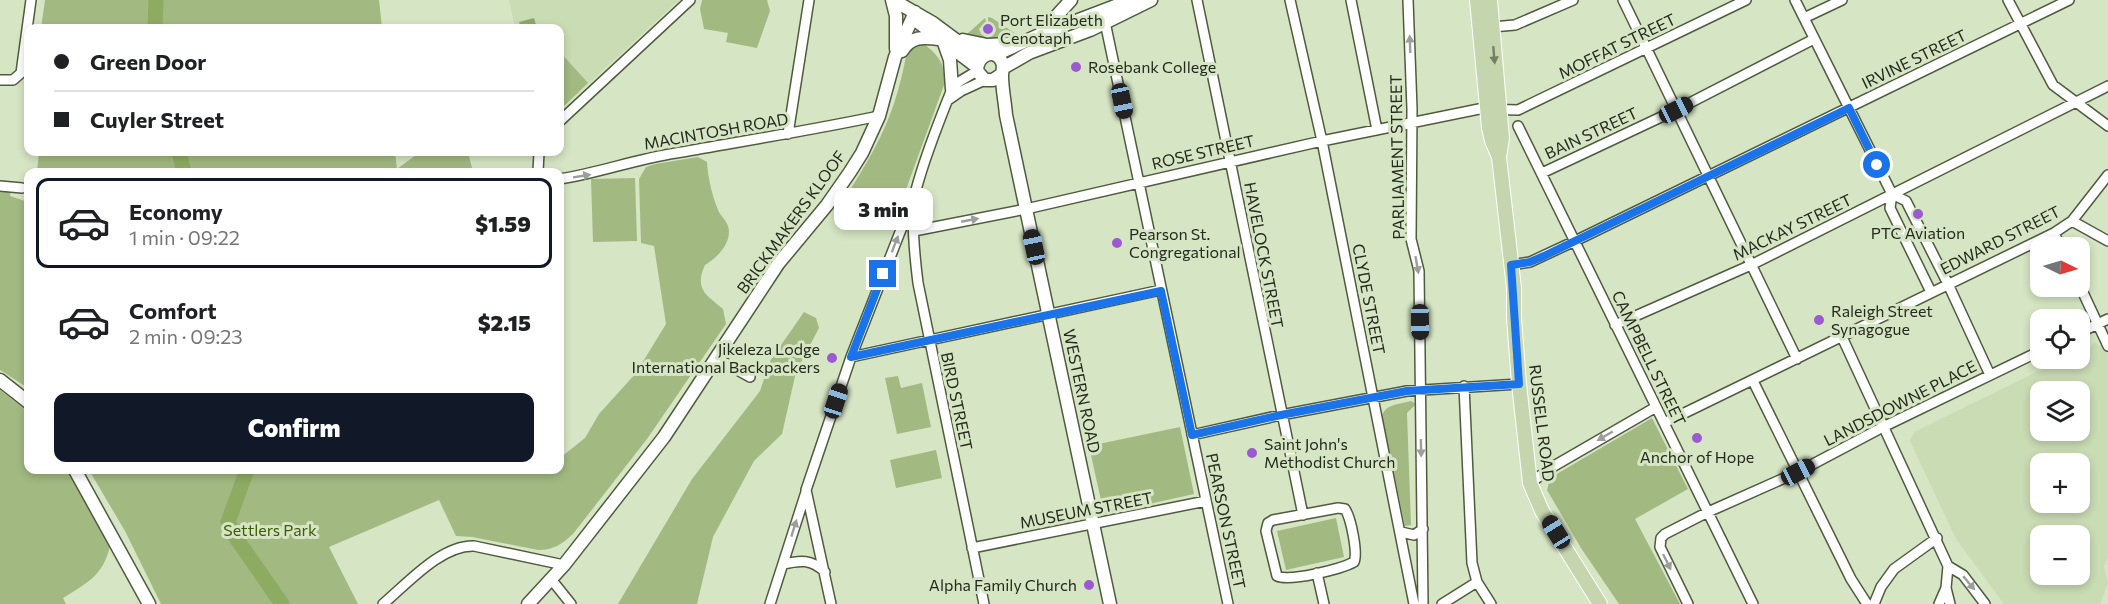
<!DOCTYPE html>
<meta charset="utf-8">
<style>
body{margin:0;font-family:Commissioner,sans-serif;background:#f6f6f6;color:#202124;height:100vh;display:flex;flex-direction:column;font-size:22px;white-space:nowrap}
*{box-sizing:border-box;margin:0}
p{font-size:20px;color:#757577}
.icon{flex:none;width:33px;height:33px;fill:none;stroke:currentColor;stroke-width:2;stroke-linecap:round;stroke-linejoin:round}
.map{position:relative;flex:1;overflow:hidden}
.panel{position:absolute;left:24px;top:168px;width:540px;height:306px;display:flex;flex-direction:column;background:#fff;border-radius:12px;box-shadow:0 3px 9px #0003}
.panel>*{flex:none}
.hud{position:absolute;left:24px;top:24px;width:540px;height:132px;border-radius:12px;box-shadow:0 3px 9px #0003;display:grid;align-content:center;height:132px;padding:0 30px;background:#fff}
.needle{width:39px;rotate:95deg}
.controls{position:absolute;left:2030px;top:237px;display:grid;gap:12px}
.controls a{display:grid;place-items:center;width:60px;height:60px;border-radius:12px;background:#fff;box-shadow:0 3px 9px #0003;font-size:30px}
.end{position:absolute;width:27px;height:27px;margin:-14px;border:8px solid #1a73e8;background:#fff;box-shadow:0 0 0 3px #fff}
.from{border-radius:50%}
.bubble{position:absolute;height:42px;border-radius:12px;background:#fff;box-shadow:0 3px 9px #0003;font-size:20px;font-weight:800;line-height:42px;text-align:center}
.car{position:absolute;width:18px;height:36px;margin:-18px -9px;border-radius:8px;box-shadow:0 0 4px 2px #0007;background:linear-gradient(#222 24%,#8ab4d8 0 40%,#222 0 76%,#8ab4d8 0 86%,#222 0)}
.hud b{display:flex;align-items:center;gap:21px;height:57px;font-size:22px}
.hud b+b{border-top:2px solid #e0e0e0}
.hud i{width:15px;height:15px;background:#202124}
ul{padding:10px 0 0;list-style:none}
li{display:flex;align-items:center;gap:18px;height:90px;margin:0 12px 9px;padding:0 18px;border:3px solid transparent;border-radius:12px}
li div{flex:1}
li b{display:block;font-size:22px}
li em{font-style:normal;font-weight:800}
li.selected{border-color:#111827}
li>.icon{width:54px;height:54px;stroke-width:1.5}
.cta{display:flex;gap:12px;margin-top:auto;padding:12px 30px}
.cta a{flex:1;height:69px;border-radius:12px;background:#111827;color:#fff;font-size:24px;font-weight:800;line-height:69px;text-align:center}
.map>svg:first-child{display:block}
.built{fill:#cadcb4;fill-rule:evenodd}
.green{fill:#a2ba82}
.water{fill:#8dac61}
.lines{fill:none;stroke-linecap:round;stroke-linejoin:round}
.river{stroke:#8dac61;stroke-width:15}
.street-casing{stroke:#4f5b3f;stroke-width:12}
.secondary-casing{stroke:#4f5b3f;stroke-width:15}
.primary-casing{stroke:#fff;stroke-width:16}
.street{stroke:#fff;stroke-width:9}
.secondary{stroke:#fff;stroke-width:12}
.primary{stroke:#c5d6af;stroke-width:14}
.oneway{fill:#9c9f99}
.oneway2{fill:#748066}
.route{stroke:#1a73e8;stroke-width:8}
.poi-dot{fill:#9b5ad0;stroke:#d6e5c4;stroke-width:2}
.labels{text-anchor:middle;stroke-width:6;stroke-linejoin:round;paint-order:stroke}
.poi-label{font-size:16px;fill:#242a1d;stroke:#d6e5c4;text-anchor:start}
.street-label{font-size:16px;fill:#242a1d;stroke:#d6e5c4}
.park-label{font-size:16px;fill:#3f5a03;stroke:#d6e5c4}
</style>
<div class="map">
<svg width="2108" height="604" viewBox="0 0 2108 604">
<rect width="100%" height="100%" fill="#d6e5c4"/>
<path class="built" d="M509,0H679L560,110V28H515Z
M2095,343L2105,348L2108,354V557L2104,566L2108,583L2100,604H2004L1956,539L1910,441L1914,432L2063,359L2079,358V351ZM2040,392H2079V430H2040ZM2040,464H2079V502H2040ZM2040,536H2079V574H2040Z"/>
<path class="green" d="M45,0H379L382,28H41Z
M702,0H767L770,11L757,48L726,42L728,33L704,29L700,9Z
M988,17L992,18L1016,34C998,46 986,40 966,35L985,18L986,21L979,29L981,34L987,38C998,36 999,24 988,21Z
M923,43C939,56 946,64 944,85L892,228L847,195C877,147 894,117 905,61C907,49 912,46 923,43Z
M560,52L588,83L560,110Z
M39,152H395L397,169L420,152H468L473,172H37Z
M698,157L707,162C708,178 712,195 718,210C720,215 726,220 728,226C733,242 717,258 705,265C694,289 706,295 723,309L726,324L647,439L573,534C562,544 554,550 538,550L472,537L456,536L439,500L329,547L358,604H161L125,531L89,470H443L445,474L456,470H560V458L585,438L599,414L636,373L666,324L654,246L641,243L639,179L646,167L655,164Z
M635,178L637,241L593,242L591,179Z
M0,189L11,190L10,196L28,202V388L0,370Z
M804,312L816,318L819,328L796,372L782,434L754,461L713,537L697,604H618L692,479L760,391L770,361Z
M898,376L901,388L922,383L931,427L897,434L885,378Z
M0,390L28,412V470H67L110,546C103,576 87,583 63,598L66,604H0Z
M1411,401L1416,404L1407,413L1411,525L1405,526L1382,416C1385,404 1400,404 1411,401Z
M1652,418L1688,489L1635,519L1680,604H1619L1581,548L1547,490L1550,478Z
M1180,427L1194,494L1104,514L1089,446Z
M936,450L942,478L896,488L890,460Z
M1336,518L1344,557L1286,570L1277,531Z"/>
<path class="water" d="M534,18L537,28H521L519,22Z"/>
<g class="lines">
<path class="river" d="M155,28L156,0
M179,152L184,172
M247,470L228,522L234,535L282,604"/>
<defs>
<path id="street" d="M1197,0L1303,515
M1290,0L1322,141L1414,604
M1351,0L1377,130
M1408,0L1412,109L1411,239L1419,271L1423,604
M1623,0L1797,359
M1795,0L1892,194L1906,201L1948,284L1990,375
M2008,0L2053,85L2108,126
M1804,18L1842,0
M1105,22L1228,604
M1492,27L1515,25L1573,0
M977,71L957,83L952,89C939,121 925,156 916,190C910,214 915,259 918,283L984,604
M0,80H13L21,73L31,0
M948,100L961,91L985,80
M560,121L690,0
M1518,126L1753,604
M788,134L809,0
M538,172L539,152
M1542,173L1676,110L1814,39
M560,179C599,173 636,159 676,153C744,141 812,130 879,116
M0,186L22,188
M1892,194L1890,208L1931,292
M2072,221L2108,241
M914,231L1026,209L1322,141L1479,109L1518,110L1746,0
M2054,233L2061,248
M1511,265L1530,262L1575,241L2069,0
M2079,284L2108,346
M1615,325L1751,265L2108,86
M2079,333L2108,319
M1842,337L1948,566L1946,588L1939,604
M851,357L1161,290
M716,358L750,377
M1753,381L1851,579L1867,604
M1464,386L1472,563L1477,582L1491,604
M1664,423L2054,233L2072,221L2108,175
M1192,435L1281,415L1407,391L1519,384
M1530,483L1554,466L1656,407
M1338,508L1345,509C1351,518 1358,553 1354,562C1341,569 1290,582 1277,576L1266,531L1268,523L1273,520Z
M1401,532L1414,535L1423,529
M972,548L1206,501
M783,564C801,560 811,559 825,572
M1948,566L1963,575L1985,604
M1317,573L1324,604
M551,579L571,604
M1946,588L1950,604
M383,604C408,583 441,545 474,546L564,565
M770,604L806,492
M831,604L806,490L851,357L913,199
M1442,604L1477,582
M1688,604L1660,547L1661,538L1665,534L1708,512L1798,472L1883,427L2040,351
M1874,604L1881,587L1894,569L1937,538"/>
<path id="secondary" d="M892,0L896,16V49
M893,0L933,23L964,46L983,56
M915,20L977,67
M1042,32L1071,0
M963,40L987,45L1011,44
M944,43L950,60L952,89
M902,51C911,36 923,37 939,39
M995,55L1039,35L1131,0
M1003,68L1029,53L1090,30L1151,0
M1002,74L993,80H985L977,71C977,55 995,47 1002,62C1004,67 1002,71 1002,76C1002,89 1005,102 1006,115L1110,604
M0,380L28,402
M75,470L149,604
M528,604L564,565L664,437L778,264L827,205L850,172L862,153L879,116L895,57L915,12"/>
<path id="primary" d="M1477,0L1489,128L1492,141L1499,157
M1490,0L1502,138L1499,157L1514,288V318L1519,384L1530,483L1542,511L1600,604"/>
</defs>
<use href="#street" class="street-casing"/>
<use href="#secondary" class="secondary-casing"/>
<use href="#primary" class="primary-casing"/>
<use href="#street" class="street"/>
<use href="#secondary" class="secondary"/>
<use href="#primary" class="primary"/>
</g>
<defs><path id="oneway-solid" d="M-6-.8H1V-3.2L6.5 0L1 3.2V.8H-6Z" transform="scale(1.5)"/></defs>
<g class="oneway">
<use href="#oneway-solid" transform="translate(1410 44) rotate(-92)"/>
<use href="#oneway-solid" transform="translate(582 176) rotate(-9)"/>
<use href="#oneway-solid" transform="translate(970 220) rotate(-11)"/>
<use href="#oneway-solid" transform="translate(895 244) rotate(-69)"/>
<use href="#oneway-solid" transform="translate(1417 265) rotate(80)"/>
<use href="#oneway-solid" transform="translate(1605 436) rotate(150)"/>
<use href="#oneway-solid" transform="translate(1421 448) rotate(89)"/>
<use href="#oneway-solid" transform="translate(794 528) rotate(-73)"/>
<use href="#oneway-solid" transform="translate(1667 562) rotate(64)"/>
<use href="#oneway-solid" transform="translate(1969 583) rotate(50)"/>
</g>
<use class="oneway2" href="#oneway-solid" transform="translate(1494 55) rotate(85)"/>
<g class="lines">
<path class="route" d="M883,274L851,357L1161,291L1192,435L1281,415L1407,391L1519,384L1511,265L1530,262L1544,256L1849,108L1877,165"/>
</g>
<g class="poi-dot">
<circle cx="988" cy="29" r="6"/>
<circle cx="1076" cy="67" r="6"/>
<circle cx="1918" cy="214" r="6"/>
<circle cx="1117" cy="243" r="6"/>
<circle cx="1819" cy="320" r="6"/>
<circle cx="832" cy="358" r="6"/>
<circle cx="1697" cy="438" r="6"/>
<circle cx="1252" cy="453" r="6"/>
<circle cx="1089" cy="585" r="6"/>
</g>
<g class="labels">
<g class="poi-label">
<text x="1000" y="26">Port Elizabeth<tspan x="1000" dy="18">Cenotaph</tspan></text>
<text x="1088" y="73">Rosebank College</text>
<text x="1918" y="239" text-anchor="middle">PTC Aviation</text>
<text x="1129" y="240">Pearson St.<tspan x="1129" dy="18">Congregational</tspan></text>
<text x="1831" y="317">Raleigh Street<tspan x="1831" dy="18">Synagogue</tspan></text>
<text x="820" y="355" text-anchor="end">Jikeleza Lodge<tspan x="820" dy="18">International Backpackers</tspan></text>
<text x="1264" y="450">Saint John's<tspan x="1264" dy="18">Methodist Church</tspan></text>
<text x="1697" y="463" text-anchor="middle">Anchor of Hope</text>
<text x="1077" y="591" text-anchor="end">Alpha Family Church</text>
</g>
<g class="street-label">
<text transform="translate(1617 46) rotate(-26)" y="6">MOFFAT STREET</text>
<text transform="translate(1914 59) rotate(-26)" y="6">IRVINE STREET</text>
<text transform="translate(716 131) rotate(-10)" y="6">MACINTOSH ROAD</text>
<text transform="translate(1591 133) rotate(-25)" y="6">BAIN STREET</text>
<text transform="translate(1203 152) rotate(-13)" y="6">ROSE STREET</text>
<text transform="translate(1397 157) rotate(-91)" y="6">PARLIAMENT STREET</text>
<text transform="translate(791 222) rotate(-54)" y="6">BRICKMAKERS KLOOF</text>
<text transform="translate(1792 227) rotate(-26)" y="6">MACKAY STREET</text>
<text transform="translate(2000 240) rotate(-27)" y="6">EDWARD STREET</text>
<text transform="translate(1264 255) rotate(79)" y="6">HAVELOCK STREET</text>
<text transform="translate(1369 299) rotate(79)" y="6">CLYDE STREET</text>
<text transform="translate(1649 358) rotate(64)" y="6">CAMPBELL STREET</text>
<text transform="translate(1082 391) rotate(78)" y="6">WESTERN ROAD</text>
<text transform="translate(957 401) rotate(78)" y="6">BIRD STREET</text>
<text transform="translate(1900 403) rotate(-27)" y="6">LANDSDOWNE PLACE</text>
<text transform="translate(1542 423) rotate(83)" y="6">RUSSELL ROAD</text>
<text transform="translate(1086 510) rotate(-11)" y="6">MUSEUM STREET</text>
<text transform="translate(1226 521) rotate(78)" y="6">PEARSON STREET</text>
</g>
<g class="park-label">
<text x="270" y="536">Settlers Park</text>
</g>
</g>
</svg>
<div class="controls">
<a><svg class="needle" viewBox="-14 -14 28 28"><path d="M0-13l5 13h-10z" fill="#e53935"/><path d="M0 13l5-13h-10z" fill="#757577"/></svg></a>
<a><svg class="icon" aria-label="locate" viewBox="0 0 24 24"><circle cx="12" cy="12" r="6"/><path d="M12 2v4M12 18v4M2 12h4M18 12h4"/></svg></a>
<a><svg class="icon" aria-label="layers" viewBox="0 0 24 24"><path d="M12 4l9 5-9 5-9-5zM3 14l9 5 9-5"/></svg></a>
<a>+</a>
<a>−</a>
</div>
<i class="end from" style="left:1877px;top:165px"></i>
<i class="end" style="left:883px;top:274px"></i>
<div class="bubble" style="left:834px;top:188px;width:99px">3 min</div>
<i class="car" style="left:1122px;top:101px;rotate:168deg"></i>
<i class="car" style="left:1676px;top:110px;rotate:63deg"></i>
<i class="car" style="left:1034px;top:247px;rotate:348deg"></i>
<i class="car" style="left:1420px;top:322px;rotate:179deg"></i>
<i class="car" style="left:836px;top:401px;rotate:18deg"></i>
<i class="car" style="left:1798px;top:472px;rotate:62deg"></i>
<i class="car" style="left:1556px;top:532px;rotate:328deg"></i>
<div class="hud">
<b><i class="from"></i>Green Door</b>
<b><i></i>Cuyler Street</b>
</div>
<section class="panel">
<ul>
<li class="selected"><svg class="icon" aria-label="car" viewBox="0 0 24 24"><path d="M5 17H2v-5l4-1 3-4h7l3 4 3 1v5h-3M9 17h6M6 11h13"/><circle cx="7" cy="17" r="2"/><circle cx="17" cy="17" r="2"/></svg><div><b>Economy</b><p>1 min · 09:22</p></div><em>$1.59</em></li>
<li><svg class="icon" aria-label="car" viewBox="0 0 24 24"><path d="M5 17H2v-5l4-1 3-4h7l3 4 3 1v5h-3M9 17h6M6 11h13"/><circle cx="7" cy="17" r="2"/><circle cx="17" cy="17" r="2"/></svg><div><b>Comfort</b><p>2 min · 09:23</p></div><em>$2.15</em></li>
</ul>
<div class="cta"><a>Confirm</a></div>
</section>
</div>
